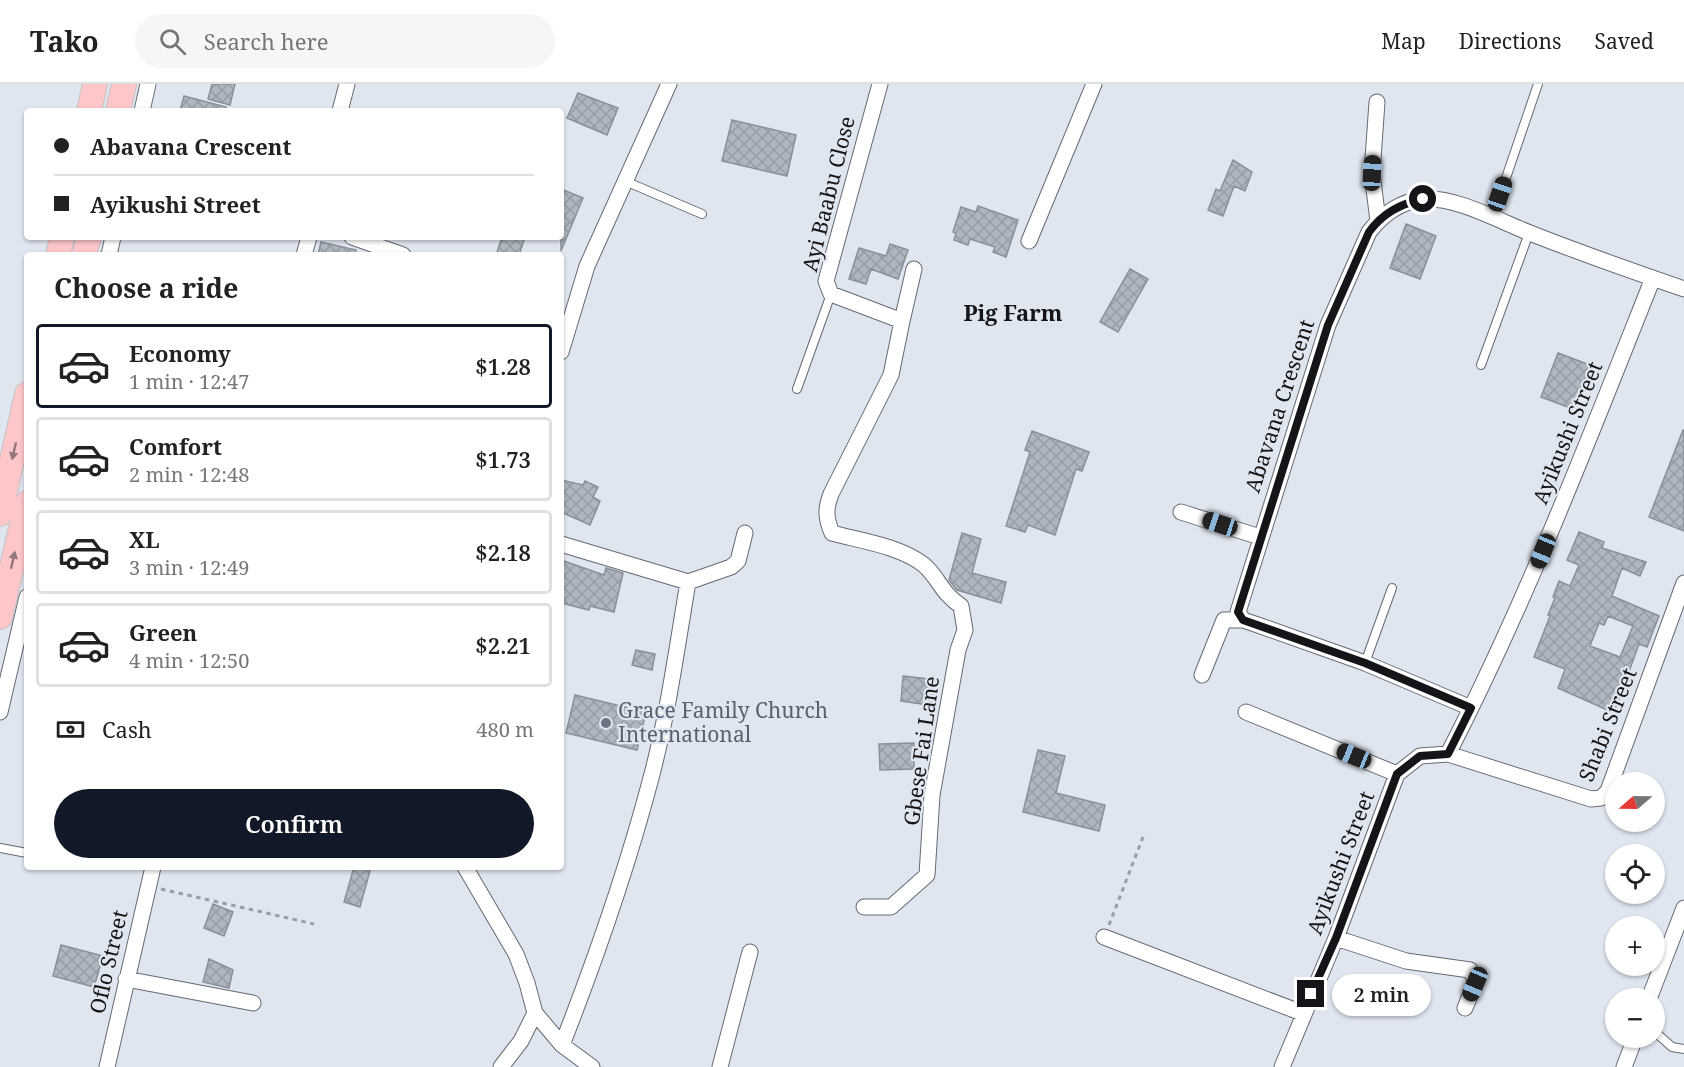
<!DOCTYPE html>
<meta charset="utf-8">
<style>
body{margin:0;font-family:"Noto Serif",serif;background:#f6f6f6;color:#222;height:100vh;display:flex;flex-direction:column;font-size:22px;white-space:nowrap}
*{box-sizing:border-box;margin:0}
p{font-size:20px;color:#767676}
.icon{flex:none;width:33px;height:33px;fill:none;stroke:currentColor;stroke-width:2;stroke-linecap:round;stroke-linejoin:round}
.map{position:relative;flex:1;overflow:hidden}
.drawer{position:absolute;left:24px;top:168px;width:540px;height:618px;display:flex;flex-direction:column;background:#fff;border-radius:6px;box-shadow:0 2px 4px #0004}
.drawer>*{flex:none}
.guide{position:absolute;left:24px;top:24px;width:540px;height:132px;border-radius:6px;box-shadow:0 2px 4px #0004;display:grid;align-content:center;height:132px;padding:0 30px;background:#fff}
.needle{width:39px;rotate:250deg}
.buttons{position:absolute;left:1605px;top:688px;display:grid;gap:12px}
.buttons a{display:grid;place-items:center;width:60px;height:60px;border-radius:50%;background:#fff;box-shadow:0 2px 4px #0004;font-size:30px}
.end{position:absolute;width:27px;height:27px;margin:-14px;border:8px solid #131519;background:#fff;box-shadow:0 0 0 3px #fff}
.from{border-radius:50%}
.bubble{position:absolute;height:42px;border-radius:21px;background:#fff;box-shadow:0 2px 4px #0004;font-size:20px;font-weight:600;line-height:42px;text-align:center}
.car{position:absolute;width:18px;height:36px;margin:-18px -9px;border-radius:8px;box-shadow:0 0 4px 2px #0007;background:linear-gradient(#222 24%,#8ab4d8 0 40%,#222 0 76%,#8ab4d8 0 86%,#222 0)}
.guide b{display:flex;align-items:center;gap:21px;height:57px;font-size:22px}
.guide b+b{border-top:2px solid #e0e0e0}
.guide i{width:15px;height:15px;background:#222}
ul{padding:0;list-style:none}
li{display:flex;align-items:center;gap:18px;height:84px;margin:0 12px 9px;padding:0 18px;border:3px solid #e0e0e0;border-radius:6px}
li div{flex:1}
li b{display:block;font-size:22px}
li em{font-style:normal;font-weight:600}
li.active{border-color:#111827}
li>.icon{width:54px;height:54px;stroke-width:1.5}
h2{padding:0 30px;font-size:27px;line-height:72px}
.pay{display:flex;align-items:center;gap:15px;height:66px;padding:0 30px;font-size:22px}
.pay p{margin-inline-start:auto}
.button{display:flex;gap:12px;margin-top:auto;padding:12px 30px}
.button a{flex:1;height:69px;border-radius:36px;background:#111827;color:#fff;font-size:24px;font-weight:600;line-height:69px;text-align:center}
header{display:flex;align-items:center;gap:36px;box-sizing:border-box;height:84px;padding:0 30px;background:#fff;border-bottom:2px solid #e0e0e0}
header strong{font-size:28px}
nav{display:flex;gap:33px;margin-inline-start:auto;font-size:21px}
.search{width:420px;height:54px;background:#f6f6f6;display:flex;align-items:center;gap:15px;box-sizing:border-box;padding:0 21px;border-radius:33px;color:#767676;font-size:22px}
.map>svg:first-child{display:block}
.building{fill:url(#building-cross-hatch);stroke:#8a9099;stroke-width:1.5;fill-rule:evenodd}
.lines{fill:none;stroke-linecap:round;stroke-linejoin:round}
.lane-casing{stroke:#646a72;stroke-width:10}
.street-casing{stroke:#646a72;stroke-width:17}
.primary-casing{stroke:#c2c2c3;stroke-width:26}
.path{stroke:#999da5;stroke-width:3;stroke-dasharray:4.5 4.5;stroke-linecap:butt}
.lane{stroke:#fff;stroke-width:8}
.street{stroke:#fff;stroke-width:15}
.primary{stroke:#fdc7ca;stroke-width:24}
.oneway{fill:#94777a}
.route{stroke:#131519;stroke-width:8}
.worship-dot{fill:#6b7280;stroke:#e0e6f0;stroke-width:2}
.labels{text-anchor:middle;stroke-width:4.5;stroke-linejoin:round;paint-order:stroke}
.street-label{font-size:21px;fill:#131519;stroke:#e0e6f0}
.worship-label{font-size:21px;fill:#5b616d;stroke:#e0e6f0;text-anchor:start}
.neighbourhood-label{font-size:22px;font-weight:bold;fill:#131519;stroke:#e0e6f0}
</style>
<header>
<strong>Tako</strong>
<div class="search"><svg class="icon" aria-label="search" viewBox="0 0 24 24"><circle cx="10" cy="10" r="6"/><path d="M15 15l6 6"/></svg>Search here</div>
<nav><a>Map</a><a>Directions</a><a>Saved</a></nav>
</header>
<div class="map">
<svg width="1684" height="983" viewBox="0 0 1684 983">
<defs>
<pattern id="building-cross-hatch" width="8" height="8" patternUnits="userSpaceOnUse" patternTransform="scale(1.5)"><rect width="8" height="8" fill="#b0b6bf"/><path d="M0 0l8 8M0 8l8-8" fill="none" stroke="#969ca4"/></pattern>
</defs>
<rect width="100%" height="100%" fill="#e0e6f0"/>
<path class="building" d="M212,0H235L230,21L208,15Z
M578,9L618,24L607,51L567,34Z
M184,12L226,23L225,27H180Z
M732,36L796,51L787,92L722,77Z
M1233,76L1252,88L1245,107L1234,102L1223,132L1208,126L1216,105L1220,107Z
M561,105L583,114L561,167Z
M978,122L1018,136L1006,173L993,168L995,163L970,155L968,161L954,156L956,149L953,148L961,123L976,128Z
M1406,140L1436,152L1420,195L1390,184Z
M502,153H525L519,171H496Z
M321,158L356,166L355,171H318Z
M890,160L908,166L898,195L871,185L866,200L849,195L859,164L886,172Z
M1130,185L1148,195L1118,248L1100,238Z
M1558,269L1590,281L1573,325L1541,313Z
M1683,346H1684V447L1649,433Z
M1032,347L1089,368L1082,387L1076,385L1055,451L1028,441L1025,448L1006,442L1030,368L1025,366Z
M561,396L583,401L585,397L598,403L593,413L600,417L590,441L561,428Z
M1579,448L1604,458L1602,464L1646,478L1640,492L1622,484L1612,512L1659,532L1647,563L1639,560L1614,629L1558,604L1565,585L1534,573L1550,532L1548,531L1555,514L1553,513L1559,497L1570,502L1579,481L1567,476ZM1608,532L1633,542L1620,573L1590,562L1599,539L1604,541Z
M962,449L981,455L972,489L1006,498L1001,519L957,506L949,496Z
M561,476L604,491L606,484L623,489L614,528L590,522L589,526L561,519Z
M636,566L655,570L652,586L632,581Z
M903,592L938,596L935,622L901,617Z
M575,611L646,628L637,666L566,649Z
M914,659V685L880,686L879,660Z
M1038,666L1065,672L1056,709L1105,721L1099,747L1023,728Z
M354,783H371L360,823L344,818Z
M213,820L233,828L224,852L204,844Z
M61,861L103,872L94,903L53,892Z
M209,875L233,886L229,904L203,898Z"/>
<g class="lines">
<defs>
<path id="lane" d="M625,97L702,130
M1493,132L1538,0
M1481,281L1529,149
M797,305L831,210
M1365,579L1392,504
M0,764L27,769
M1654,947L1672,963L1684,965"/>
<path id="street" d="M880,0L826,197L831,210L902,237L914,185
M1377,18L1372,89L1378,137
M142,27L148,0
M340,27L347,0
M352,153L403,171
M1029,157L1094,0
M109,171L113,153
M304,171L309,153
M561,268L587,182L669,0
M1181,428L1260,453
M561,460L688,498
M688,498L731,483L738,477L745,449
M1202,591L1224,536H1243
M1471,624L1365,579L1255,540L1243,536L1238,528L1328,241L1369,148C1382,131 1400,118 1422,115C1455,112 1499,137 1530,149C1580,169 1632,187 1684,205
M0,628L27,513
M1246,628L1397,690
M1448,670L1591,715L1601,714L1608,707L1684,499
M465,783L516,870L527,899L535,929L521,957L501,983
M864,823H891L927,791L932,711L958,566L965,546L961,522C941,509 939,494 924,481C900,462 861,457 832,449C826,435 825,425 831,410L891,291L902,237
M1104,853L1302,929
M1336,854L1406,877L1470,886L1476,897L1465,924
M126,895L253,919
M1649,915L1684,824
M535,929L562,961L592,983
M562,961C596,874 627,785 651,694C668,630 677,563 688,498
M107,983L153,783
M720,983L750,868
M1282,983L1336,854L1397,690L1420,672L1448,670C1527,516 1589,355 1653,194
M1624,983L1635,954"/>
<path id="primary" d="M89,27L95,0
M118,27L124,0
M58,171L62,153
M84,171L89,153
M0,430L27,310
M0,533L27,419"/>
</defs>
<use href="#lane" class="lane-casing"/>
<use href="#street" class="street-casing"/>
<use href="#primary" class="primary-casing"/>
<path class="path" d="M161,805L314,840
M1109,841L1143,753"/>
<use href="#lane" class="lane"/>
<use href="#street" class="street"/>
<use href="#primary" class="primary"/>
</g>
<defs><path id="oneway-solid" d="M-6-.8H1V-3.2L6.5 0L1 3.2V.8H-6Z" transform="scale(1.5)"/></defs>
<g class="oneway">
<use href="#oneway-solid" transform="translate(14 367) rotate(103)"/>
<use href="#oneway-solid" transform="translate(13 476) rotate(-77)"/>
</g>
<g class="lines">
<path class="route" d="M1311,910L1336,854L1397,690L1420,672L1448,670L1471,624L1365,579L1243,536L1238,528L1328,241L1369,148C1383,129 1400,120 1423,115"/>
</g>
<circle class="worship-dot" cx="606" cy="639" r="6"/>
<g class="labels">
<g class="street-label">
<text transform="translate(829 110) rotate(-76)" y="7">Ayi Baabu Close</text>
<text transform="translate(1280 322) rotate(-72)" y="7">Abavana Crescent</text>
<text transform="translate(1568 349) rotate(-68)" y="7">Ayikushi Street</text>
<text transform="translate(1608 641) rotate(-68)" y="7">Shabi Street</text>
<text transform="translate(922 667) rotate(-82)" y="7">Gbese Fai Lane</text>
<text transform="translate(1341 779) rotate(-69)" y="7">Ayikushi Street</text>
<text transform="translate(109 878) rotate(-77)" y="7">Oflo Street</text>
</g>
<g class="worship-label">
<text x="618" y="634">Grace Family Church<tspan x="618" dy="24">International</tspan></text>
</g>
<g class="neighbourhood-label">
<text x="1013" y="237">Pig Farm</text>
</g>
</g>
</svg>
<div class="buttons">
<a><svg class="needle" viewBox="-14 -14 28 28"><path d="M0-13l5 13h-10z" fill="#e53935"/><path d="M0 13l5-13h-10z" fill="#767676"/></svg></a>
<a><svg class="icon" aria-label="locate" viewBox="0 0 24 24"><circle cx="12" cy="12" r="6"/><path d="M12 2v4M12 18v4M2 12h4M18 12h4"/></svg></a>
<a>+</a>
<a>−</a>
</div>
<i class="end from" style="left:1423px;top:115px"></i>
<i class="end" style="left:1311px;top:910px"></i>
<div class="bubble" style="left:1332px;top:890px;width:99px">2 min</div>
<i class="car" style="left:1372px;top:89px;rotate:3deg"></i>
<i class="car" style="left:1500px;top:110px;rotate:19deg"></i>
<i class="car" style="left:1220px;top:440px;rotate:288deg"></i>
<i class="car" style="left:1543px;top:467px;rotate:202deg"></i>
<i class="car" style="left:1354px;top:672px;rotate:292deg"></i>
<i class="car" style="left:1475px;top:900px;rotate:203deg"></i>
<div class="guide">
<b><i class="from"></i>Abavana Crescent</b>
<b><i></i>Ayikushi Street</b>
</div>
<section class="drawer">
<h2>Choose a ride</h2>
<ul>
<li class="active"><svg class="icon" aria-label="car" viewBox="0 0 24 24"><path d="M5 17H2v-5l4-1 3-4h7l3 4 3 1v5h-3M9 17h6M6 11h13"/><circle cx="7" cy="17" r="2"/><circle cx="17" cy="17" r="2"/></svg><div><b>Economy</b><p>1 min · 12:47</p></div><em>$1.28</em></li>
<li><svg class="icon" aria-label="car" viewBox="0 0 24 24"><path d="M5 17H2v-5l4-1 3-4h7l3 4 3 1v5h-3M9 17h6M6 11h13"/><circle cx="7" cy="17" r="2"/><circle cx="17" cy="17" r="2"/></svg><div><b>Comfort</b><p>2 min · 12:48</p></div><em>$1.73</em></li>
<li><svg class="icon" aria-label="car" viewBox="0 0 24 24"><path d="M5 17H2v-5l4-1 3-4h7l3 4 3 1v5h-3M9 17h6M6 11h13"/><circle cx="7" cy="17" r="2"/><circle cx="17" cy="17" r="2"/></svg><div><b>XL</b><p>3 min · 12:49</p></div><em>$2.18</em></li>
<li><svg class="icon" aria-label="car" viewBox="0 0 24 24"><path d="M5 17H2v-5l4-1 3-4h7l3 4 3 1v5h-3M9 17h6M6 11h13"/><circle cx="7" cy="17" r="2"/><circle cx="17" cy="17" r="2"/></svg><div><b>Green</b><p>4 min · 12:50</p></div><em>$2.21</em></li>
</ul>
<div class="pay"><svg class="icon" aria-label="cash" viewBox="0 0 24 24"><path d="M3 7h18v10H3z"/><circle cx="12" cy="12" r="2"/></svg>Cash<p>480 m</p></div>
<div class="button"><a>Confirm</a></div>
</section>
</div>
